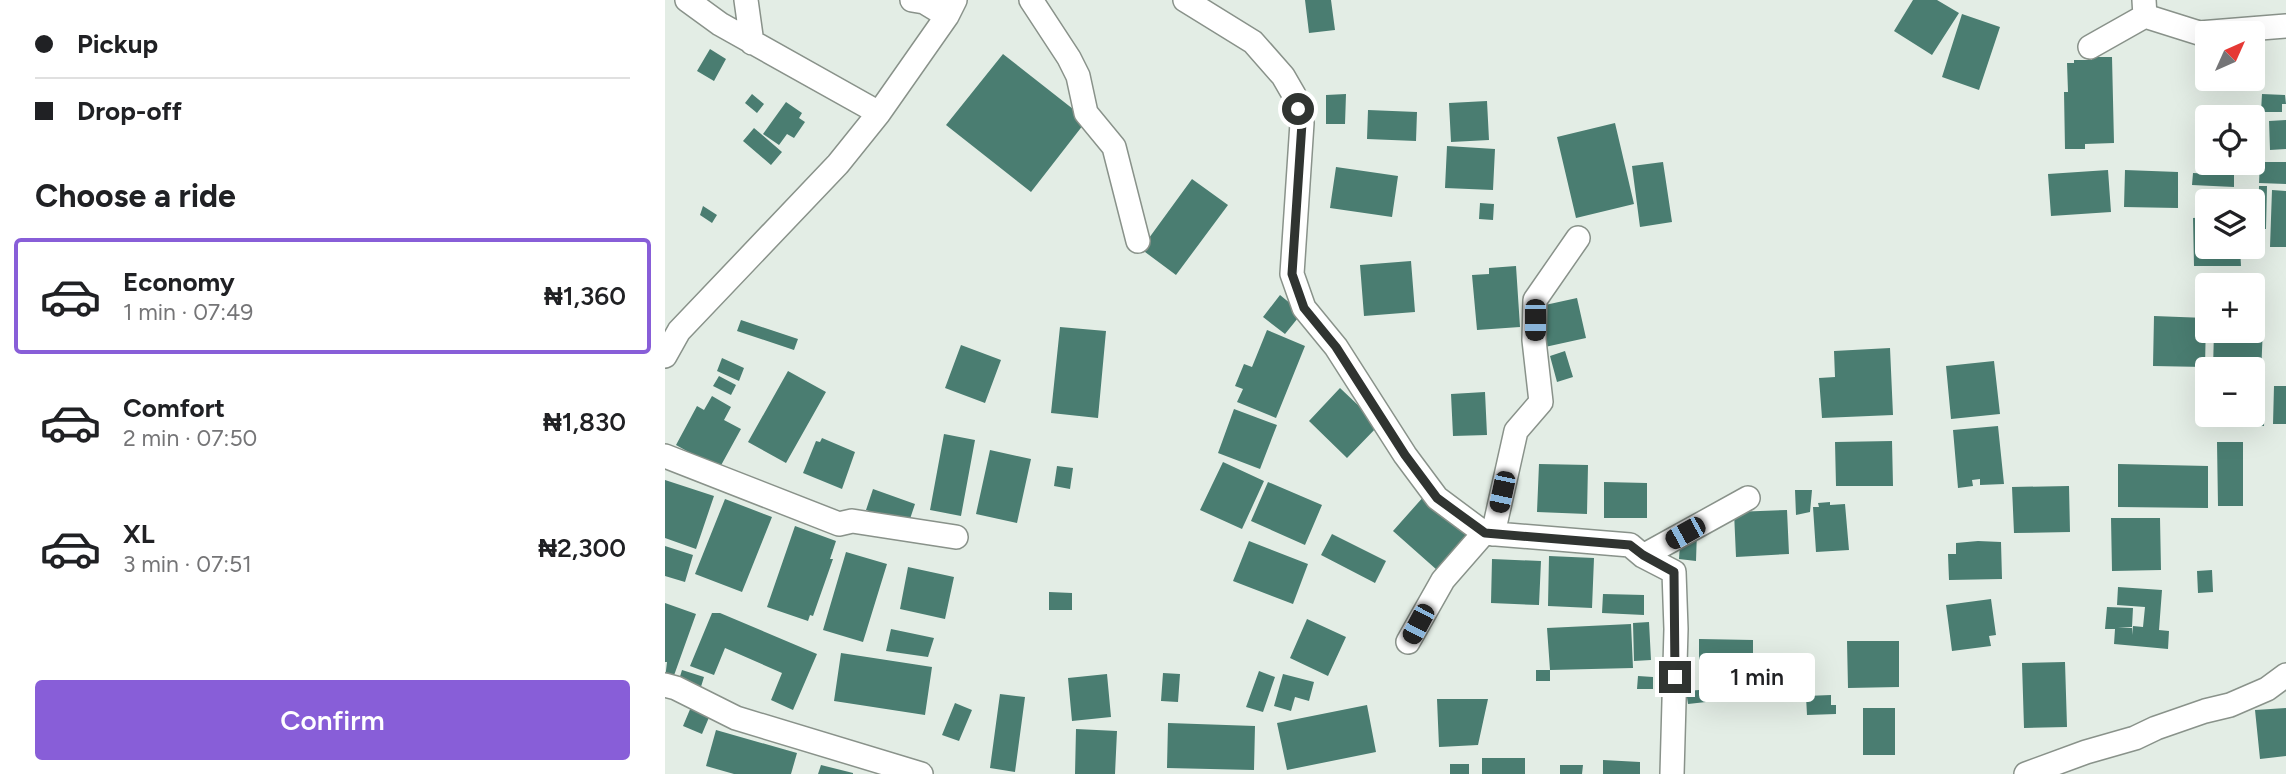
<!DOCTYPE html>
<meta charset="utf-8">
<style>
body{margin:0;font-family:Figtree,sans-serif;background:#f6f6f6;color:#202124;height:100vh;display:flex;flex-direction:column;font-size:26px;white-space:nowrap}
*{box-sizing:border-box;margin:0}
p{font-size:23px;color:#757577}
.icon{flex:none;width:38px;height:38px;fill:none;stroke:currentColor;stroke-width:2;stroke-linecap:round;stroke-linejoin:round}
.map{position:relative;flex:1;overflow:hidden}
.drawer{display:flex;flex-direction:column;background:#fff;width:665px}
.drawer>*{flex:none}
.guide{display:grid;align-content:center;height:154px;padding:0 35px;background:#fff}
.needle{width:46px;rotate:45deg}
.buttons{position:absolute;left:1530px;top:21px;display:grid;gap:14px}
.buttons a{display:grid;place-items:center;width:70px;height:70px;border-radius:7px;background:#fff;box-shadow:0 7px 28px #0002;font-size:35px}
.end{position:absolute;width:32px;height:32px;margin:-16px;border:9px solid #303431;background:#fff;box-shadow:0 0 0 4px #fff}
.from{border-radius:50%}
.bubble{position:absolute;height:49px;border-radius:7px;background:#fff;box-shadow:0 7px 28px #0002;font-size:23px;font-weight:600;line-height:49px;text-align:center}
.car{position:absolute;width:21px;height:42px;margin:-21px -10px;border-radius:9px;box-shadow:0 0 5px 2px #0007;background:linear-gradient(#222 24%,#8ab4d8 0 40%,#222 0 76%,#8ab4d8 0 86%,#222 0)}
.guide b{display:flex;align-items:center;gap:24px;height:66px;font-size:26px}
.guide b+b{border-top:2px solid #e0e0e0}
.guide i{width:18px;height:18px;background:#202124}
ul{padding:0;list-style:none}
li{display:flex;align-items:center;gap:21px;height:116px;margin:0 14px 10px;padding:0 21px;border:4px solid transparent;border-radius:7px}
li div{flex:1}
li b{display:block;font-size:26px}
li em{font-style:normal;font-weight:600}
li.current{border-color:#885ed8}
li>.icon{width:63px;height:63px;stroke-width:1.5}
h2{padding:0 35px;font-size:32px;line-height:84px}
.primary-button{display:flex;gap:14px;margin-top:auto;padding:14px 35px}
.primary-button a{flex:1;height:80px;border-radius:7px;background:#885ed8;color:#fff;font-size:28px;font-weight:600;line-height:80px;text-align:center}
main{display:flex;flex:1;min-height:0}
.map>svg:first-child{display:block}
.building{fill:#4a7d71}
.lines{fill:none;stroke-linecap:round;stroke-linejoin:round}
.minor-casing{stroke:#89928a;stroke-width:26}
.minor{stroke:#fff;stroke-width:23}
.route{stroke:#303431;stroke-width:9}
</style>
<main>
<section class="drawer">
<div class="guide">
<b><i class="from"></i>Pickup</b>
<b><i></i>Drop-off</b>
</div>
<h2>Choose a ride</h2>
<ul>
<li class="current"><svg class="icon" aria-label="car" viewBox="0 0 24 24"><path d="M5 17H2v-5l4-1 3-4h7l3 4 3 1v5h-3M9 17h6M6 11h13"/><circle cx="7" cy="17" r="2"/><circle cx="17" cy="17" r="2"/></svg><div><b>Economy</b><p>1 min · 07:49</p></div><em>₦1,360</em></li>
<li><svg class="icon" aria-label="car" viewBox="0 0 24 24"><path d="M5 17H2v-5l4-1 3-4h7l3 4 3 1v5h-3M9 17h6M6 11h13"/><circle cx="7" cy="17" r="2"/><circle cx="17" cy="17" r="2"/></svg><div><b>Comfort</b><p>2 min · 07:50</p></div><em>₦1,830</em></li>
<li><svg class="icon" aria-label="car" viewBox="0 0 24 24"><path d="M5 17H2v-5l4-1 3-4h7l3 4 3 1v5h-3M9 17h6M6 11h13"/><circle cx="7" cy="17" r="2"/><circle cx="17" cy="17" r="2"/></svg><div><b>XL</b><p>3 min · 07:51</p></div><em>₦2,300</em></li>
</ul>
<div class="primary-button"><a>Confirm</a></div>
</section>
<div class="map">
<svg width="1621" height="774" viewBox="0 0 1621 774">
<rect width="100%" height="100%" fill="#e3ede5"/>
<path class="building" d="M640,0H666L670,30L644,33Z
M1248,0H1272L1294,13L1267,55L1229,31Z
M1297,14L1335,27L1314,90L1277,77Z
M45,49L61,59L49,81L32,71Z
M338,54L422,120L366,192L281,125Z
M1427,57H1447L1449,143L1420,144V149H1400L1399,92H1403L1402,63H1409V60H1427Z
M87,94L99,104L92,113L80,103Z
M681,94L680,124H661V95Z
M1597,94L1620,95L1621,104H1617V112H1596Z
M822,101L824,140L786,142L784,103Z
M121,102L137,113L134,118L140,122L129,138L122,134L114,145L98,134Z
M703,110L752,112L751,141L702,139Z
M1621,120V149L1605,150L1604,121Z
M950,123L969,204L911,218L892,137Z
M89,128L117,152L106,165L78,141Z
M782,146L830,149L828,190L780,188Z
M998,162L1007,222L975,227L967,166Z
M1595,162H1621V184L1594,183Z
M671,167L733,176L727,217L665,208Z
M1443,170L1446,212L1386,216L1383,174Z
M1460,170L1513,172V208L1459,207Z
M1528,173L1569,175V187L1527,185Z
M527,179L563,205L511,275L476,249Z
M1594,186H1602L1601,229H1593Z
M1607,190L1621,191V247H1605Z
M815,203L829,204L828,220L814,219Z
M38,206L52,215L47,223L35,215Z
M1542,217V247H1575L1576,266H1529L1528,218Z
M746,261L750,312L699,316L695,265Z
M851,266L855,327L812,330L807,275L824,274V268Z
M615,295L637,313L620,334L598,317Z
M912,298L921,338L880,347L871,307Z
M1489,316L1541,318L1540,367L1488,366Z
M76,320L133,339L129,350L72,331Z
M1587,325H1598L1596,376H1587V369H1548L1549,331H1587Z
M395,327L441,331L433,418L386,413Z
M602,330L640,346L611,418L572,402L578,389L570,386L579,364L587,367Z
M296,345L336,360L320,403L280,388Z
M1225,348L1228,415L1157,418L1154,378L1170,377L1169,351Z
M900,351L908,377L892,382L885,356Z
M57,358L79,368L74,381L52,371Z
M1329,361L1335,414L1286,419L1281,366Z
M123,371L161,392L121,463L83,442Z
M54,376L71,385L66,395L48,386Z
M1587,378H1600L1599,426L1556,425V415H1587Z
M1609,386H1621V424H1608Z
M675,388L714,425L682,458L644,421Z
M820,392L822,435L788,436L786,394Z
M47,396L66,407L59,420L76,429L54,469L11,445L32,406L39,410Z
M569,409L612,425L595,469L553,453Z
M1333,426L1339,484L1315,485V479L1307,480L1308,486L1293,488L1288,430Z
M279,434L310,440L296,516L265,510Z
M157,438L190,452L177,489L138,473L151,441L155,442Z
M1227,441L1228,486H1171L1170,442Z
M1552,442H1578V506H1553Z
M325,450L366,459L352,523L311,514Z
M558,462L599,481L577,529L535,510Z
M874,464L923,465L922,514L872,512Z
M1453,464L1543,466V508L1453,507Z
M392,466L408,468L405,489L389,486Z
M0,480L49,496L31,549L0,538Z
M603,482L657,505L640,545L586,521Z
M939,482L982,483V518H939Z
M1404,486L1405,532L1349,533L1347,487Z
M208,489L250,504L243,525L201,510Z
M1130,490H1147L1145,512L1131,515Z
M760,495L804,533L772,570L728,531Z
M60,499L107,517L77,592L30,574Z
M1165,502V505L1180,504L1184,550L1151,552L1148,507H1154L1153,503Z
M1122,510L1124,554L1071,557L1069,512Z
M1446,518H1495L1496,570L1447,571Z
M130,526L171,541L165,559H168L148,616L145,615L143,621L102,607Z
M1016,529L1032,530L1031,561L1014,559Z
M667,534L721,561L710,583L656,555Z
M584,541L643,564L628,604L568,581Z
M1313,541L1336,542L1337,579L1284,580L1283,554H1291V543Z
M0,546L28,555L20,582L0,576Z
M181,552L222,564L198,642L158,630Z
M884,556L929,558L927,608L883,606Z
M827,559L876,561L874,605L826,603Z
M243,567L289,577L280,619L235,609Z
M1547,570L1548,592L1533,593L1532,571Z
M1453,587L1497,590L1494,630L1504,631L1503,649L1449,644L1450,629H1440L1442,607L1468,608L1467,627H1453L1467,628V635L1468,626L1478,627L1480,607L1452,605Z
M384,592L407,593V610H384Z
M938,594L979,595V615L937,613Z
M1326,599L1331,635L1324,636L1326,646L1287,651L1281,605Z
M0,603L31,614L7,681L0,679L2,662H0Z
M47,613H55L152,654L128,710L106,700L117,673L60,648L49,675L25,666Z
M642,619L681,637L663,676L625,658Z
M984,622L986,660L969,661L968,623Z
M966,624L968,668L885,670L882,628Z
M226,629L269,638L263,657L221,651Z
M1034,639L1088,640V690L1040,689L1041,702L1023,704L1021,691L1034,690Z
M1182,641H1234V687L1183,688Z
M176,653L267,667L260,715L169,701Z
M1400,662L1402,727L1359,728L1357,663Z
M17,670L39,677L35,690L13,683Z
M871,670H885V681H871Z
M594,671L610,677L598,712L581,707Z
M498,673L515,674L513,702L496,701Z
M442,674L446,717L407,721L403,678Z
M618,674L649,682L644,701L630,697L626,711L609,706Z
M973,676L988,677V689H972Z
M335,694L360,697L350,772L325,768Z
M1166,695V705H1171V714L1142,715L1141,696Z
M772,699H823L813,745L774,747Z
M290,703L307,710L294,741L277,735Z
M702,705L711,752L622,770L612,723Z
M26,707L45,715L37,734L18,726Z
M1198,708H1230V755H1198Z
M1621,708V756L1595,759L1590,710Z
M503,723L590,726L589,770L502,768Z
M411,729L452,731L450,774H410Z
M51,730L132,753L126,774H69L41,766Z
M817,758H860V774H817Z
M938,760L975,762V774H938Z
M785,764H804V774H785Z
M156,765L188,773V774H153Z
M895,765H918L917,774H895Z"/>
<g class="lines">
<defs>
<path id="minor" d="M22,0L55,24L214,113
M81,0L87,43
M247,0L259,2L282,16
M366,0L404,58L413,76L421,113L449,147L473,241
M520,0L588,42L618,76L629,95L637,123L627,274L639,308L671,347L740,455L772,498L819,533L965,545L978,556L1009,572L1011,629L1007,774
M1479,0L1480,16L1534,33L1621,26
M1425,47L1480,16
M0,356L14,331L173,164L214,113L282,16L290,0
M0,456L174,524L187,521L291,537
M828,534L851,431L876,402L869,340L870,300L913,238
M978,556L1083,498
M743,642L778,580L819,533
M0,685L11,688L71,718L256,774
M1361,774L1421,752L1470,738L1491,728L1540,711L1565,705L1602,689L1621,675"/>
</defs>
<use href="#minor" class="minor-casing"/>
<use href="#minor" class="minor"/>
</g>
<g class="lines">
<path class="route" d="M633,109L637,123L627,274L639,308L671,347L740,455L772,498L820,533L965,545L978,555L1009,572L1010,677"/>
</g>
</svg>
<div class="buttons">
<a><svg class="needle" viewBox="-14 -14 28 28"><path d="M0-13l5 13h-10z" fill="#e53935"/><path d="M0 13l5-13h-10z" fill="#757577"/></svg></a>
<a><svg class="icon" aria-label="locate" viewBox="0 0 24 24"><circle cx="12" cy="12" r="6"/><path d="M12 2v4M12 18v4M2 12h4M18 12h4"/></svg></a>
<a><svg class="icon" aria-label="layers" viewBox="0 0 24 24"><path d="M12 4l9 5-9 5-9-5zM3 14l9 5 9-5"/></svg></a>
<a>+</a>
<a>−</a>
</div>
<i class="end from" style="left:633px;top:109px"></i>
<i class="end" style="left:1010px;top:677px"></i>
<div class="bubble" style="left:1034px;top:653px;width:116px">1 min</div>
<i class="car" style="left:870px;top:320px;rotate:180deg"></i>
<i class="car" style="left:837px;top:492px;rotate:192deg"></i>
<i class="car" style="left:1020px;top:533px;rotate:241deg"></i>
<i class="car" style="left:753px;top:624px;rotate:208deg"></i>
</div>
</main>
